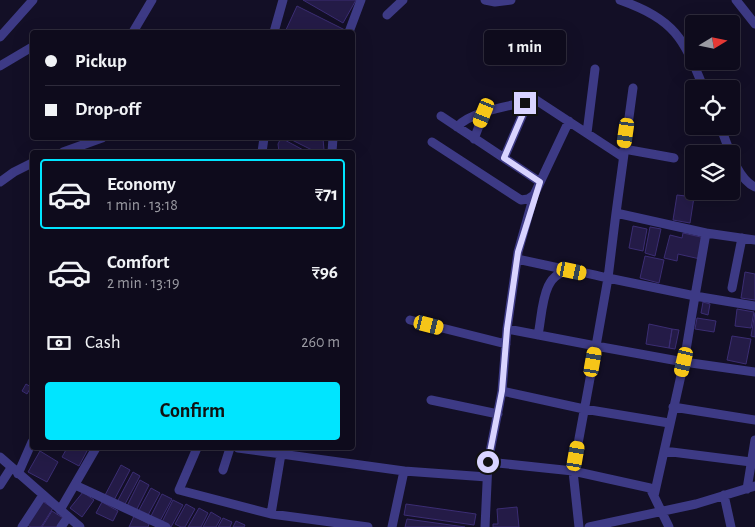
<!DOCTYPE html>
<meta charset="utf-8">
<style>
body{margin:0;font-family:"Alegreya Sans",sans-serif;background:#171425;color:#f1f3f6;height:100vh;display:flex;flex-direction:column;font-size:19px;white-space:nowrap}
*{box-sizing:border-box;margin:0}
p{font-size:16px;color:#9b9ba3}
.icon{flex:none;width:28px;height:28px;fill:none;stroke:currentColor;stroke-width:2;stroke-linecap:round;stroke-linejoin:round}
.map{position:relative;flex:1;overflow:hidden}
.details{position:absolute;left:30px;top:150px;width:325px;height:300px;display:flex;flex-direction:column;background:#0e0b1c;border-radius:5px;box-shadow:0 5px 20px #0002,0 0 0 1px #2e2b3b}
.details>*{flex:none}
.hud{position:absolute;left:30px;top:30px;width:325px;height:110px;border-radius:5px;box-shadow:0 5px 20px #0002,0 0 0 1px #2e2b3b;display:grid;align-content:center;height:110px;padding:0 15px;background:#0e0b1c}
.needle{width:32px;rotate:80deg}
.fabs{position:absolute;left:685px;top:15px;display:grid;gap:10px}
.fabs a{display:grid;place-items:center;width:55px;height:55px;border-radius:5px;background:#0e0b1c;box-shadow:0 5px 20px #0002,0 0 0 1px #2e2b3b;font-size:25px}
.end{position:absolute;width:22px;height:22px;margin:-11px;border:6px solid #d9d4ff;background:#111;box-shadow:0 0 0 2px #111}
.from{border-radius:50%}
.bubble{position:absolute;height:35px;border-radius:5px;background:#0e0b1c;box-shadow:0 5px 20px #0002,0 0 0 1px #2e2b3b;font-size:16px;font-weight:700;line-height:35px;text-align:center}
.car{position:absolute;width:15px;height:30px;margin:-15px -8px;border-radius:6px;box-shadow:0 0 4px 1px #0007;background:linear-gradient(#f5c518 24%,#345 0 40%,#f5c518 0 76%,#345 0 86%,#f5c518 0)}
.hud b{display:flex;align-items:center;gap:18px;height:48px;font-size:19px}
.hud b+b{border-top:1px solid #2e2b3b}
.hud i{width:12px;height:12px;background:#f1f3f6}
ul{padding:9px 0 0;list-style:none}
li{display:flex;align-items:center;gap:15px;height:70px;margin:0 10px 8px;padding:0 5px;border:2px solid transparent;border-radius:5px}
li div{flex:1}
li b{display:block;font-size:19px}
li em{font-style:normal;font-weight:700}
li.current{border-color:#00e5ff}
li>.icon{width:45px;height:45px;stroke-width:1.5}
.pay{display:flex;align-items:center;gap:12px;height:55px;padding:0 15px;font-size:19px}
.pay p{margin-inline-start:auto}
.button{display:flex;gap:10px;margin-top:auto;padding:10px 15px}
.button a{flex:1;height:58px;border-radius:5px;background:#00e5ff;color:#111;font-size:20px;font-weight:700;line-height:58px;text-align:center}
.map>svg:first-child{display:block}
.building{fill:#241b47;stroke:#3b2d73}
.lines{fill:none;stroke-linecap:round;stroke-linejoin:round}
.minor{stroke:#3d3a85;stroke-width:9}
.route{stroke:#d9d4ff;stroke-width:6}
</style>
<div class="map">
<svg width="755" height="527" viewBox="0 0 755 527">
<rect width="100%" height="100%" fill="#130f26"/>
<path class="building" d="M303,0H356L343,23Z
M297,6L345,30L343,32H307L303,30L302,32H285Z
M281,138L307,152H279L278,144Z
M288,138H323L324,150L326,152H316Z
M677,195L694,197L690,223L673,220Z
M633,226L647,229L643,251L629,248Z
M650,227L661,229L655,256L645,253Z
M683,233L705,238L700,259L678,254L677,261L664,258L670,235L682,238Z
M645,256L664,260L659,283L640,278Z
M745,272L755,274V300L741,298Z
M703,302L710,304L708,315L701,313Z
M737,309L754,312L751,328L735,326Z
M755,313V337L751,336Z
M697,318L716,321L714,332L695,329Z
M649,324L672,329L669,348L646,344Z
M672,329L679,330L675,349L669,348Z
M732,336L751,339L746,364L727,360Z
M26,384L31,387L27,394L22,391Z
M67,448H80L87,451L79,466L62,457Z
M40,451L58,462L47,482L28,472Z
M121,465L130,470L113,502L104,497Z
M133,472L140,476L124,506L117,502Z
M140,480L149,485L136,511L127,506Z
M151,488L160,493L147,517L138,512Z
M83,492L94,500L82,517L70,508Z
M162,494L172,499L159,523L150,518Z
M173,500L183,505L171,527L162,522Z
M42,501L53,508L41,527H31L27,525Z
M102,502L118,511L113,521L96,513Z
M186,504L195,509L185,527H181L175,524Z
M406,504L476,514L474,525L404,515Z
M517,507L519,527H493V524H498L497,509Z
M199,508L208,513L201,527H188Z
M52,511L63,518L57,527H42Z
M211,512L221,518L216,527H203Z
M134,516L149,524L148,527H129Z
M223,518L232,522L230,527H218Z
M407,519L465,527H405Z
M236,521L245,525L244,527H233Z"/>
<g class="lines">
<path class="minor" d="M485,0L495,2L511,0
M620,0C675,20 683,37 704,89
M736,0L755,24
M387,15L403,0
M133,32L152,0
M274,32L283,0
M349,32L361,0
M0,37L33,0
M0,66L32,47
M441,116L540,182
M720,126C728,145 736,178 755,187
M457,127C470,111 515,105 536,100L623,157
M587,133L595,69
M474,139L484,113
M432,142L521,200L528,199L534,195L569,121
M624,149L674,158
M63,152L102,138
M262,152L264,138
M332,152L333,138
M504,158L528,102
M0,182L14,172L32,163
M616,213L633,88
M706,233L755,240
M517,259L568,270
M608,278L695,296L684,362L596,346Z
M732,288L742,238
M410,320L506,344
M507,329L518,252L534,195
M538,335C543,312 541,269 573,271C585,272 597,276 608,278L616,213L706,233L695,296L755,306
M502,391L584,409L669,423
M431,400L498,414
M673,407L755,420
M197,448L179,490L271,514L368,527
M238,448L404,471L487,477
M664,451L751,462
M0,457L80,527
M488,462L502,391L507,329L596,346L573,471L579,527
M223,470L230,448
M18,474L32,442
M0,485L11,468
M75,485L166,527
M747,489L755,440
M724,495L731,527
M654,496L684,362L755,372
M60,510L96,448
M271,514L281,454
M22,527L43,495
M61,527L68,517
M392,527L404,471
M485,527L488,462L573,471L650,488L669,527
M589,527L696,504L755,486"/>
</g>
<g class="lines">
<path class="route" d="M488,462L502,391L507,329L518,252L540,182L504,158L528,102L525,103"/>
</g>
</svg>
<div class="fabs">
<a><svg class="needle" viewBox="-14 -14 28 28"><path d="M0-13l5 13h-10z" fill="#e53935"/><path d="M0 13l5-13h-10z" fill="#9b9ba3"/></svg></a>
<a><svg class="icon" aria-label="locate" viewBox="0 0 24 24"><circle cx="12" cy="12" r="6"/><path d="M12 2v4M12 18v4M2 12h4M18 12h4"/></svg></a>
<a><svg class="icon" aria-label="layers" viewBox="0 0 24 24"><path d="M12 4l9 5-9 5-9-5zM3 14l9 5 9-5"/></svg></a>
</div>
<i class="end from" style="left:488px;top:462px"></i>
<i class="end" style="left:525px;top:103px"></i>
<div class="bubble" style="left:484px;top:30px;width:82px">1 min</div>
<i class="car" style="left:484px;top:113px;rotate:202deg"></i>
<i class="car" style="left:626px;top:133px;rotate:188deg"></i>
<i class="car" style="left:572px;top:271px;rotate:102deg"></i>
<i class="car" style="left:429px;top:325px;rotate:104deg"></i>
<i class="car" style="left:593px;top:362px;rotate:10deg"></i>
<i class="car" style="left:684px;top:362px;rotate:193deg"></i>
<i class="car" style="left:576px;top:456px;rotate:10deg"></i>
<div class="hud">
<b><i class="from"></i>Pickup</b>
<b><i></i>Drop-off</b>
</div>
<section class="details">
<ul>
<li class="current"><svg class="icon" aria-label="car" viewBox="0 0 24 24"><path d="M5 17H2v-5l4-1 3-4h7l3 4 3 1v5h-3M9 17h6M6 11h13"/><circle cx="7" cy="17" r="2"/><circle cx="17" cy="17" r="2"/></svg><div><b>Economy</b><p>1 min · 13:18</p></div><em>₹71</em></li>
<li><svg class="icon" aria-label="car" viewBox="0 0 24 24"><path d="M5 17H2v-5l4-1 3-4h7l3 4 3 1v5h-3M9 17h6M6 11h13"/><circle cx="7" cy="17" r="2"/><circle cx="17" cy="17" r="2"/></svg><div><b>Comfort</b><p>2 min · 13:19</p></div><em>₹96</em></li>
</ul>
<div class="pay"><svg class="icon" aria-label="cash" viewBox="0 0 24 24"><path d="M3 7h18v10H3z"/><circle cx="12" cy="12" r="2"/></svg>Cash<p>260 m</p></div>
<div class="button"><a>Confirm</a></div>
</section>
</div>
